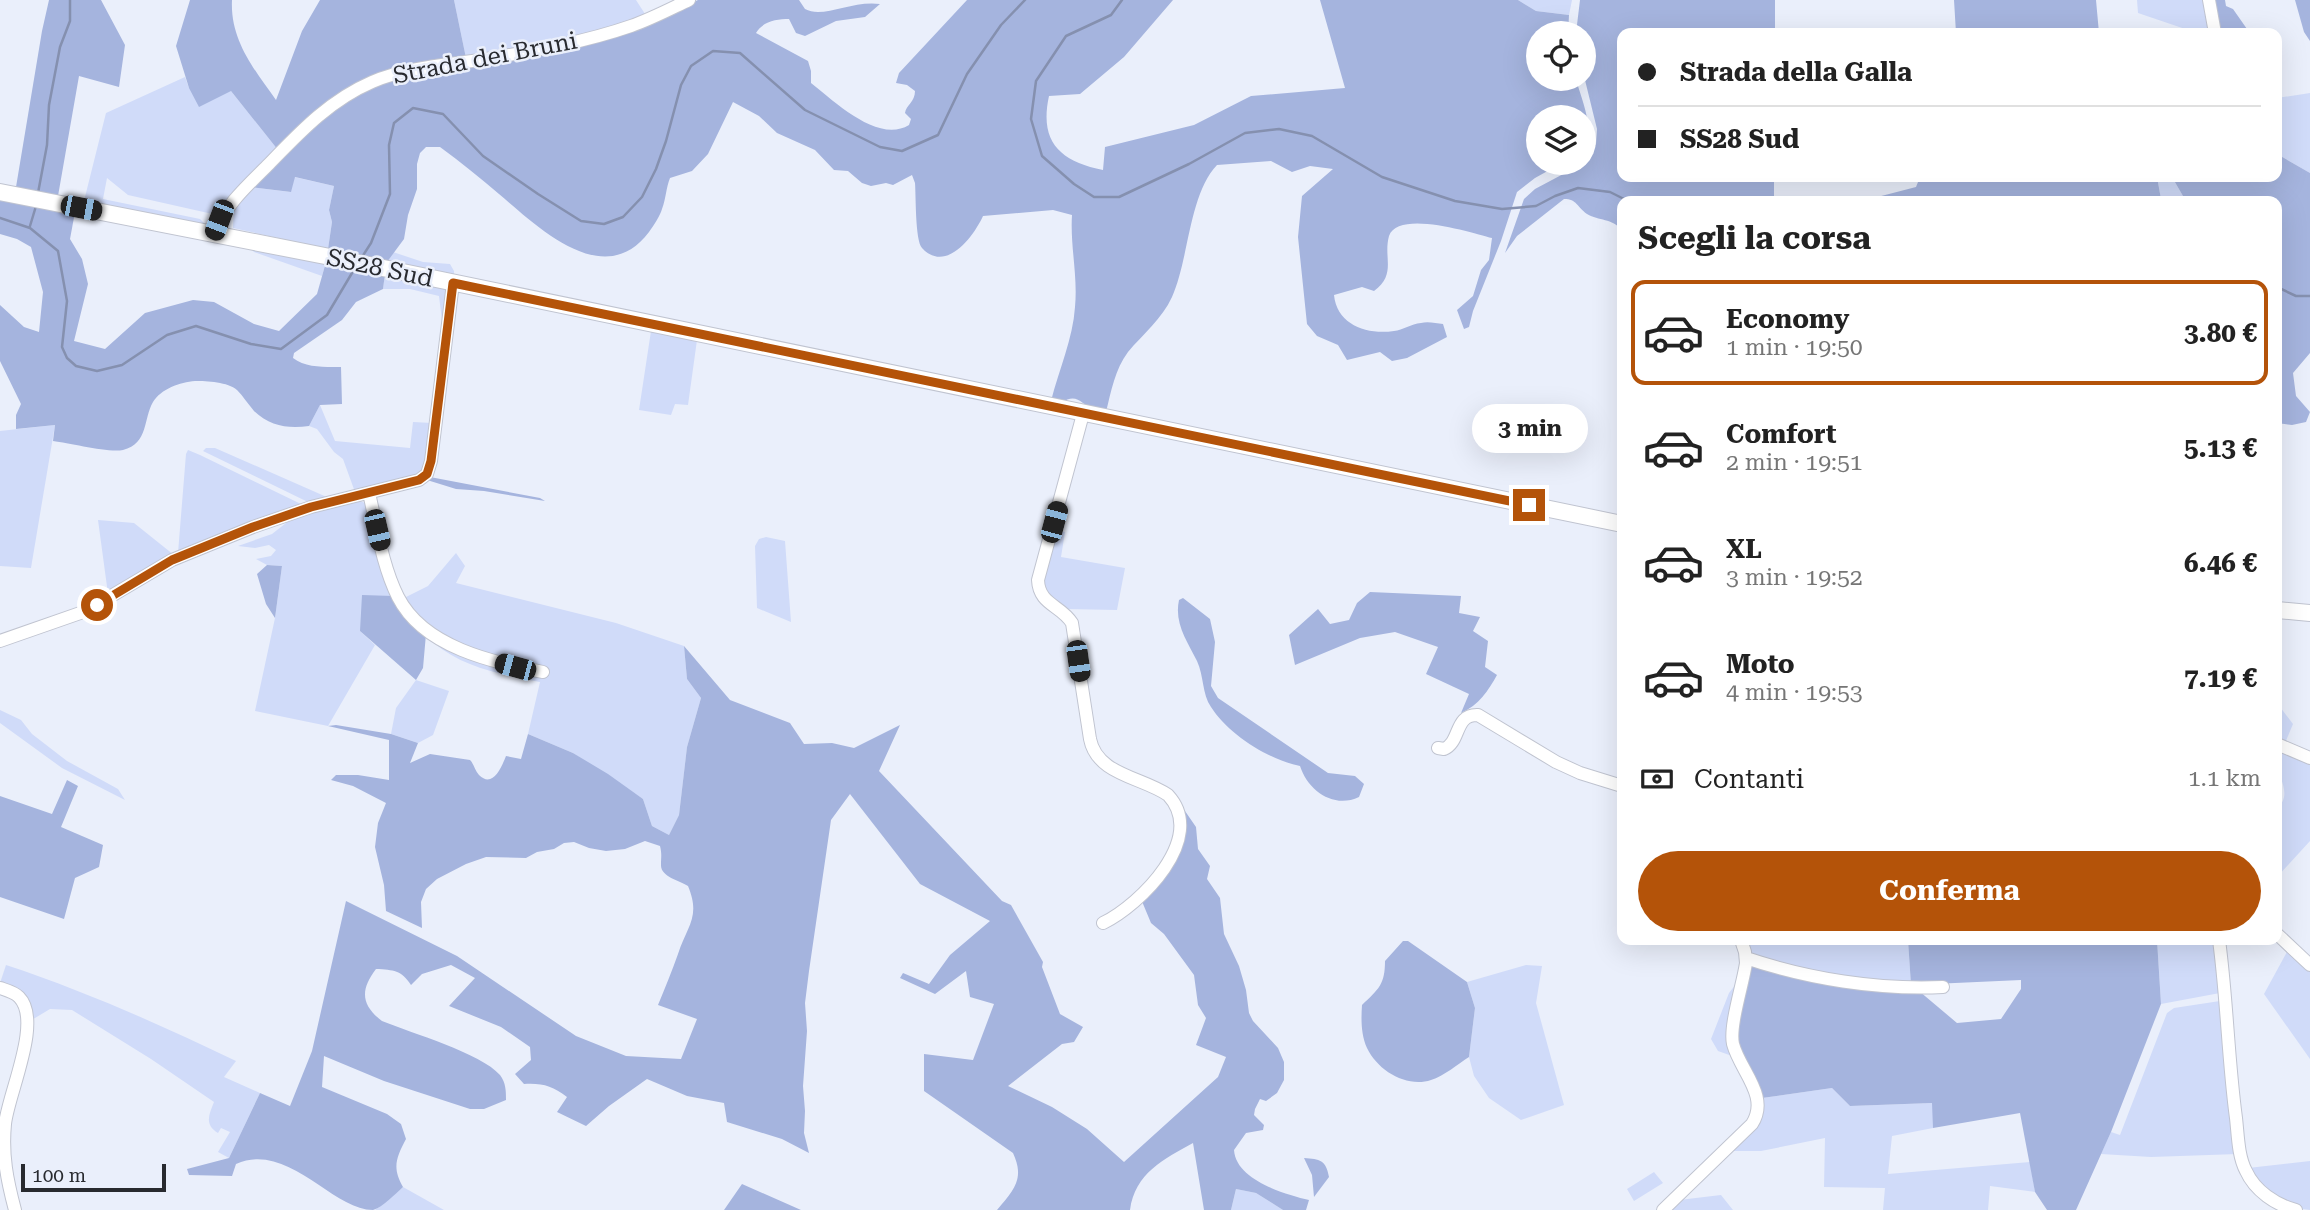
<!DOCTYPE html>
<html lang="it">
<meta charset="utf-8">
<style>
body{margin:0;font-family:"Roboto Serif",serif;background:#f6f6f6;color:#222;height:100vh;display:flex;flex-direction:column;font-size:26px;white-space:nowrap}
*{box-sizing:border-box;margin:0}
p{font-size:23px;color:#767676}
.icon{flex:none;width:38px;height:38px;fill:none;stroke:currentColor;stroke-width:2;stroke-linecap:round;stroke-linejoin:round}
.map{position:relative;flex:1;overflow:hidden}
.side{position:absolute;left:1617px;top:196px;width:665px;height:749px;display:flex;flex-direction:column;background:#fff;border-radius:14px;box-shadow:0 7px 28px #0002}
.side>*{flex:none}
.hud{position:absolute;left:1617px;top:28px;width:665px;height:154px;border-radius:14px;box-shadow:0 7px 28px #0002;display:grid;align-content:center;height:154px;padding:0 21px;background:#fff}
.buttons{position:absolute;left:1526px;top:21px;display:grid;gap:14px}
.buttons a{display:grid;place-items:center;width:70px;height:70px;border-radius:50%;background:#fff;box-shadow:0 7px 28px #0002;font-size:35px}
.scale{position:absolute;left:21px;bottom:18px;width:145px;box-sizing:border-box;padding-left:7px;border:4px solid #282a2f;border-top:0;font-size:19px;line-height:24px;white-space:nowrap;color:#282a2f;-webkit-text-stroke:5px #eaeffb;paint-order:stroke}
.end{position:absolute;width:32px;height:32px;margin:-16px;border:9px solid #b45309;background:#fff;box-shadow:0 0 0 4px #fff}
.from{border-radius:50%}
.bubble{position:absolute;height:49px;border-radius:24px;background:#fff;box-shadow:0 7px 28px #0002;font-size:23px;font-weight:700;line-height:49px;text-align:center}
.car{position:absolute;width:21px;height:42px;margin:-21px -10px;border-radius:9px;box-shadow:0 0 5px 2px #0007;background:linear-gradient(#222 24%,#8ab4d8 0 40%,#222 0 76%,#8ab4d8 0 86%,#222 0)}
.hud b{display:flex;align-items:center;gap:24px;height:66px;font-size:26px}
.hud b+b{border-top:2px solid #e0e0e0}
.hud i{width:18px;height:18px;background:#222}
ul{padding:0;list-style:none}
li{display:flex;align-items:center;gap:21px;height:105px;margin:0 14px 10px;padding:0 7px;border:4px solid transparent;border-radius:14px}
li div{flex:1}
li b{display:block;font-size:26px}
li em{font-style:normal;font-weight:700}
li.current{border-color:#b45309}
li>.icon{width:63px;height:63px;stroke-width:1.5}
h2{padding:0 21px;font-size:32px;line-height:84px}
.pay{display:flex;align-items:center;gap:18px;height:77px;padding:0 21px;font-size:26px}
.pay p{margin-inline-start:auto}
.button{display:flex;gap:14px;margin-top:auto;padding:14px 21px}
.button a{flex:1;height:80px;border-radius:42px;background:#b45309;color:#fff;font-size:28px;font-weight:700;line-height:80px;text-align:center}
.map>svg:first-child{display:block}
.green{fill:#d0dbf9}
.forest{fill:#a5b4de}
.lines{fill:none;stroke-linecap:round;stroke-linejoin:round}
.stream{stroke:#8590af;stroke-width:2.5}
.minor-casing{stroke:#c0c4d0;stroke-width:14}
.major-casing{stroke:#c0c4d0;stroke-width:18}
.minor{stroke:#fff;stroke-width:12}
.major{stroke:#fff;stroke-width:16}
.route{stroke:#b45309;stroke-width:9}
.labels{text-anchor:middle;stroke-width:5;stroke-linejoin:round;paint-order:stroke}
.street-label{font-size:24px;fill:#282a2f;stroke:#eaeffb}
</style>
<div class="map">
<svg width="2310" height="1210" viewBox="0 0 2310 1210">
<rect width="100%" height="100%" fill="#eaeffb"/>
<path class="green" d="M454,0H636L647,17L601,31L466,58Z
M1518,0H1572L1569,15L1536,11Z
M2137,0H2203L2210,33H2197L2138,13Z
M185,77L189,88L231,91L278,150L217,215L128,195L107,178L103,199L200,219L205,224L84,201L106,113Z
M2310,93V173L2277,154V98Z
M294,177L334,186L329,210L332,222L328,249L233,228L234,203L251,187L290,192Z
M2157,177H2172L2183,196L2191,201L2161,199Z
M248,246L326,262L322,276L254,252Z
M393,252L423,262L450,264L454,271V276L387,262Z
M385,274L445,289L448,293L443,329L439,296L410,289H383Z
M651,331L697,340L688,405L675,404L671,415L639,410Z
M320,405L335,441L410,448L413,422L432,423L427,463L422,474L355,492L343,459L334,452L317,429L309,426Z
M55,425L31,568L0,566V431Z
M206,448H215L329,498L310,503L203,451Z
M188,450L200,455L303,505L178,553L186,454Z
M358,500L367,504L393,596L360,631L375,645L328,726L255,711L275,618L282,566L267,565L256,559L271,556L276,550L269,545L255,548L238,546L272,534L295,516Z
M98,520L134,523L174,555L108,594Z
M1055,530L1065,532L1061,557L1125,568L1117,610L1065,609L1042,588Z
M766,537L785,541L791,622L757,608L755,546L759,539Z
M456,553L465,566L456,583L616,623L684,646L687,679L701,698L687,747L679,815L669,835L652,826L643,799L573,753L528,734L540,682C503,675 464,668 434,643V640L487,654C449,638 431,631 404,598L428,586Z
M416,680L449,691L433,735L418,743L391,734L396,708Z
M2277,703L2293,724L2285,743L2277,740Z
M0,710L21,720L32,734L67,761L118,789L125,800L62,768L0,723Z
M2277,747L2310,761V841L2277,877V808C2292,796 2280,780 2277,765C2276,759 2277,753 2277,747Z
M1753,940H1908L1911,985L1839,977L1749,956L1746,943Z
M2157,940H2215L2220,993L2161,1004Z
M2288,950L2310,970V1059L2264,994Z
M6,965C85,991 161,1025 236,1061L224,1077L260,1093L229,1158L218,1152L230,1132L221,1128L218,1133C204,1124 209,1115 214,1102L151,1059L72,1010L50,1009L30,1021L29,1011L0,983Z
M1526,965L1542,966L1536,1003L1564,1105L1521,1120L1489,1098L1474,1076L1469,1057L1475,1008L1467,982Z
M1739,980L1735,1057L1718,1051L1711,1039L1729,993Z
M2220,1001L2238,1154L2151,1157L2101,1154L2111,1132L2120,1135L2167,1013L2174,1008Z
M1832,1088L1850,1106L1933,1103V1128L1892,1136L1888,1174L2030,1162L2035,1192L1990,1186L1988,1210H1883L1885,1188L1824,1187L1825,1138L1761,1151H1730L1762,1098Z
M2310,1161V1210C2276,1206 2268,1193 2248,1168Z
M1654,1172L1663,1183L1634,1201L1627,1189Z
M403,1187L444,1210H375Z
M1236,1189L1256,1193L1283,1210H1231Z
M1721,1195L1733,1210H1669L1679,1200Z"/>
<path class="forest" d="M49,0H101L125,45L119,87L79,76L58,196L16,187L42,31Z
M190,0H232C230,40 254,69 276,100L302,31L320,0H454L466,58L388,73L278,150L231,91L199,107L189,88L176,46Z
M698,0H799L805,9C823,19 852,0 880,4L865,17L836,21L805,36L796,33L789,19C777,19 763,21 756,33L808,61L811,71V83C834,101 878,144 909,125L911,119L905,113C906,105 915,102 915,91L907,85L896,83L899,73L967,0H1173L1124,57L1080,94L1049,96C1039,142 1060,161 1103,170L1105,147L1194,125L1251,96L1345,88L1320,0H1518L1536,11L1569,15L1568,33H1538V79H1576C1581,99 1596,130 1584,149V117H1538V163H1562L1535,178L1517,192L1501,241L1473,311L1469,327L1464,329L1457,310L1473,296L1481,270L1489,260L1492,238C1473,233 1398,209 1389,236C1383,258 1397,274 1374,291L1362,287L1334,295C1337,325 1367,335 1394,331C1403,330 1411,324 1421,323C1427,321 1436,323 1443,324L1447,337L1407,358L1392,361L1380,352L1347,360L1338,345L1317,336L1307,324L1298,237L1302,196L1333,169L1310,166L1292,172L1271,161L1217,165C1189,194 1189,259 1172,297C1162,319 1143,334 1128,352C1115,369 1111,392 1106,412C1102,412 1097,412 1094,410C1081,404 1077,392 1061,403L1051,401C1059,370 1073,338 1075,307C1078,276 1070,246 1072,215L1053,210L983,216C974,236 946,274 922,248C915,240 916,195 915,183L912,175L893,185L886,183L871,186L862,183L848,171L834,170L815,150L777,133L759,116L733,102L708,154L692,171L670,178C666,188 666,198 662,209C660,216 654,225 649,232C604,292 538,227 499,194C480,178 461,162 440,147H426L420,153L417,164V189L408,215L404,239L387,262L328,249L332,222L329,210L334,186L295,177L291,192L251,187L320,118L375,85L650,23Z
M1580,0H1775V33H1622V177H1774V201H1622V230C1612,218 1599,221 1587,214C1577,207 1577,199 1564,199L1517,236L1505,253L1524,199L1535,189L1584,163L1596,144L1597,129L1584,76V33H1576Z
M1954,0H2096L2099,33H1956Z
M2214,0H2225L2226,6L2233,9L2247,29L2246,33H2221Z
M2295,0H2310V41L2304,32Z
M2277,154L2310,173V353L2293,373L2296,396L2310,412L2306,422L2292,425L2277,423V201H2191L2183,196L2172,177H2277Z
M1920,177H2157L2161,199L2165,201H1862L1916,187Z
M0,197L75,212L70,239L82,259L88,284L74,341L105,349L145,313L193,300L214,302L254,324L279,331L317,294L326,262L385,274L383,289L356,302L342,320L294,353L293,358C306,368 325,367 341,367L342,404L320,405L309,426C288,429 270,426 254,411C248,404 243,396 237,390C228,382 207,381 195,381C180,382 161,389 153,402C143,419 149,443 123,450C108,453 70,443 53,441L55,425L16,429V415L21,404L0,361V305L24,327L39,332L43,292L31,247L17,239L0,234Z
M430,477L540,498L545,501L484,491L456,489L427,480Z
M267,565L282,566L275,618L266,604L257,574Z
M1370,592L1461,596L1459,613L1480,617L1473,631L1488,641L1485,667L1497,675C1488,691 1479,705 1461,713L1469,694L1426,674L1438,647L1395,632L1360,638L1295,665L1289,635L1318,609L1330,624L1349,620L1357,603Z
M362,595L393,596L426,634L423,668L416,680L360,631Z
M1183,598L1210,619L1215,642L1211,686L1218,698L1328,773L1355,776L1364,784L1359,797C1334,809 1308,791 1300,766C1269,760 1228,734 1211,707C1202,694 1204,676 1197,661C1187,641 1174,623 1179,600Z
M684,646L730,700L790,723L804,744L832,743L854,748L900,725L879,771L1002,901L1011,905L1043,962L1042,967L1060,1014L1083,1027L1074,1042L1062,1044L1008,1086L1052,1107L1087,1129L1124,1162L1218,1077L1226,1057L1196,1045L1206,1018L1198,1005L1194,975L1164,934L1151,923L1141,899L1173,860L1176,798L1196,827L1198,849L1210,866L1207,879L1220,898L1224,934L1239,966L1246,990L1249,1013L1253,1021L1278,1048L1284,1062V1080L1277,1093L1266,1101L1260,1099L1255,1109L1254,1115L1264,1125L1263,1130L1246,1133L1234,1150C1236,1180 1284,1194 1309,1200L1306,1210H1283L1256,1193L1236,1189L1231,1210H1204L1193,1143C1164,1159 1135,1173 1130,1210H997C1014,1190 1025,1179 1013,1153L924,1091V1054L973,1060L994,1004L970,997L966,971L935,994L900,978L903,973L929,984L950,955L990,921L920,884L850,794L831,820L809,971L805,1003L807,1031L803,1086L805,1111L804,1133L809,1153L782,1139L727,1122L724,1103L687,1096L647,1079L609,1106L586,1126L557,1112L567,1097C552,1086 543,1083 524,1084L515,1074L531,1060L530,1047L501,1027L449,1006L475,978L451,965L422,974L411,985C401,970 394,970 376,969C360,990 361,1005 382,1021C411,1033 481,1053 500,1075C506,1083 506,1091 506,1100L484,1109H470L384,1081L324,1056L322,1087L387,1114L401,1124L406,1139C396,1158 392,1168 403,1187C395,1194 383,1207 373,1210C332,1210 288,1141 236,1164L232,1176L189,1175L187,1169L229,1158L260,1093L290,1106L312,1051L346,901L457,956L576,1036L626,1056L681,1059L697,1019L658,1005C665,988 672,971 678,954C687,926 701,917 688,886C679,880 660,877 661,864C661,857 662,854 660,846L645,841L625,849L606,851L589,848L574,842L564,843L554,849L537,852L526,858L486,857L466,864L437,879L426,889L421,902L422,928L386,911L384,885L375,847L378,823L386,803L353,786L331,780L336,775H358L389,780V740L328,726L336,725L391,734L418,743L410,763L430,754L470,760C474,764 475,771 479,775C493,789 502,766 506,756L521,759L528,734L573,753L608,774L643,799L652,826L669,835L679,815L687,747L701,698L687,679Z
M67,780L78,786L61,827L103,845L99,867L75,878L64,919L0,897V796L52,814Z
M1908,940H2157L2161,1004L2111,1132L2076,1210H2047L2035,1192L2020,1113L1933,1128L1932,1103L1850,1106L1832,1088L1762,1098L1736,1042L1750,962L1919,991L1957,1023L2001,1019L2021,989V980L1911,985Z
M1403,941H1408L1467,982L1475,1008L1469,1057C1458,1064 1444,1076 1431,1080C1407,1088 1378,1071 1367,1048C1361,1035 1361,1019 1362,1005C1379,989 1385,984 1385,961Z
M1304,1158C1320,1159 1326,1160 1329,1177L1314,1197L1312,1175Z
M742,1184L801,1210H724Z"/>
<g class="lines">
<path class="stream" d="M1122,0L1111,15L1066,36L1036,81L1031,119L1042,156L1074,184L1094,197H1119L1189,164L1245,133L1279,129L1312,136L1382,177L1455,201L1502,209L1536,206L1555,196L1578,188L1610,192L1628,201
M38,193L47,145L49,105L60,47L70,21V0
M0,218L30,228L58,251L67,301L62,347L67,358L76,366L97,371L122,365L167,335L196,326L251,344L281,349L327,315L355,268
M30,226L36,206
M362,257L371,243L390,194L389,145L394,123L413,108L443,114L483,156L538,194L581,221L604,224L623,217L642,197L656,169L666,141L681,85L691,66L713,51L740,53L805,110L880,147L902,151L938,135L967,74L1001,25L1025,0
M2277,287L2296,296H2310"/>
<defs>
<path id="minor" d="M2209,0L2215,33
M214,234C225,205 247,186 269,164C300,132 330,100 372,82C407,67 449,65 486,59C534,51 585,42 631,26C651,19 670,9 689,0
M1083,414L1038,580C1039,605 1061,605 1072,623L1090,739C1097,775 1142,777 1168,795C1208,838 1140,905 1103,923
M369,493C377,527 382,565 398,597C424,648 493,662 543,672
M0,641L86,611L172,560L253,527L311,507L419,480L427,474L431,461L453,283
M2277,744L2310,758
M1438,748L1444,749C1461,742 1454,714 1478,715L1556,762L1580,773L1622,786
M2277,934L2310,965
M2219,940C2227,999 2228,1059 2236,1118C2238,1135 2238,1156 2246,1171C2255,1191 2276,1205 2296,1210
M1746,958C1808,979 1878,990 1943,987
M0,988C6,990 14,992 19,997C43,1021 8,1094 5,1124C2,1155 7,1180 15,1210
M1663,1210L1752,1124C1770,1096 1740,1071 1733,1044C1729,1026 1743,984 1746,963L1745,952L1741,940"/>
<path id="major" d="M0,192L325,256L1622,524
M2277,610L2310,613"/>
</defs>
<use href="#minor" class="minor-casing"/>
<use href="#major" class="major-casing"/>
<use href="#minor" class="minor"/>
<use href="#major" class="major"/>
</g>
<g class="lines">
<path class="route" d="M97,605L172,560L253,527L311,507L419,480L427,474L431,461L453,283L1529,505"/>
</g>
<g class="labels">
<g class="street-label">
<text transform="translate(485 58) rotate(-11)" y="8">Strada dei Bruni</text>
<text transform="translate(380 268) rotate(12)" y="8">SS28 Sud</text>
</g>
</g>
</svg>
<div class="buttons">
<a><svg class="icon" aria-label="locate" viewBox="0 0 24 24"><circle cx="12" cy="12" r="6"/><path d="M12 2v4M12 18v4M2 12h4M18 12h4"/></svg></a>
<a><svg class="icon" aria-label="layers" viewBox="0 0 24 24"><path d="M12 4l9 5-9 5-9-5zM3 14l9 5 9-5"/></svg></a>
</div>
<div class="scale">100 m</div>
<i class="end from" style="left:97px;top:605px"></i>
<i class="end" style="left:1529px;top:505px"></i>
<div class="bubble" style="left:1472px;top:404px;width:116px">3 min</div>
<i class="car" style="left:81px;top:208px;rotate:101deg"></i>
<i class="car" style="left:219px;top:220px;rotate:201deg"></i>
<i class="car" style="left:1054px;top:522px;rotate:15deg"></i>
<i class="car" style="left:377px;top:530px;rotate:167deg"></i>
<i class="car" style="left:1078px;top:661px;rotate:172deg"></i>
<i class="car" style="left:515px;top:667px;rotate:285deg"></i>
<div class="hud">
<b><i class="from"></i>Strada della Galla</b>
<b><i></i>SS28 Sud</b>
</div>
<section class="side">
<h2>Scegli la corsa</h2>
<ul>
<li class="current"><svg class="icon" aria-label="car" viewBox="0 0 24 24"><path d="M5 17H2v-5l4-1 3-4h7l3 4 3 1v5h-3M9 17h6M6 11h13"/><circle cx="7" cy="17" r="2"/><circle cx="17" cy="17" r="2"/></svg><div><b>Economy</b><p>1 min · 19:50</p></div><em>3.80 €</em></li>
<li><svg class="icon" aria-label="car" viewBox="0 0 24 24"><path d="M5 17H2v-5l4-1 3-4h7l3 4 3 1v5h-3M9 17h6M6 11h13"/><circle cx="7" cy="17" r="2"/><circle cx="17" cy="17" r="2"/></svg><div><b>Comfort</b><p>2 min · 19:51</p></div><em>5.13 €</em></li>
<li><svg class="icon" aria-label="car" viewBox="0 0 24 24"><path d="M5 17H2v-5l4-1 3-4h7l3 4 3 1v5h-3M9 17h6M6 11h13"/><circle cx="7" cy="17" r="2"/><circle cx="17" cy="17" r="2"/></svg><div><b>XL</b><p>3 min · 19:52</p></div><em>6.46 €</em></li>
<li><svg class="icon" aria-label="car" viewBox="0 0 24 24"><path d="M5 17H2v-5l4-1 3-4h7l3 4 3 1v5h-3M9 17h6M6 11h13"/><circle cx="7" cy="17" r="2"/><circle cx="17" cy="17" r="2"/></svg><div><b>Moto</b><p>4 min · 19:53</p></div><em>7.19 €</em></li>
</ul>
<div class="pay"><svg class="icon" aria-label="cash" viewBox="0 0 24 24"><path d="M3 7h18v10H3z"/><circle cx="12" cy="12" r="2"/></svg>Contanti<p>1.1 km</p></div>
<div class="button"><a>Conferma</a></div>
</section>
</div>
